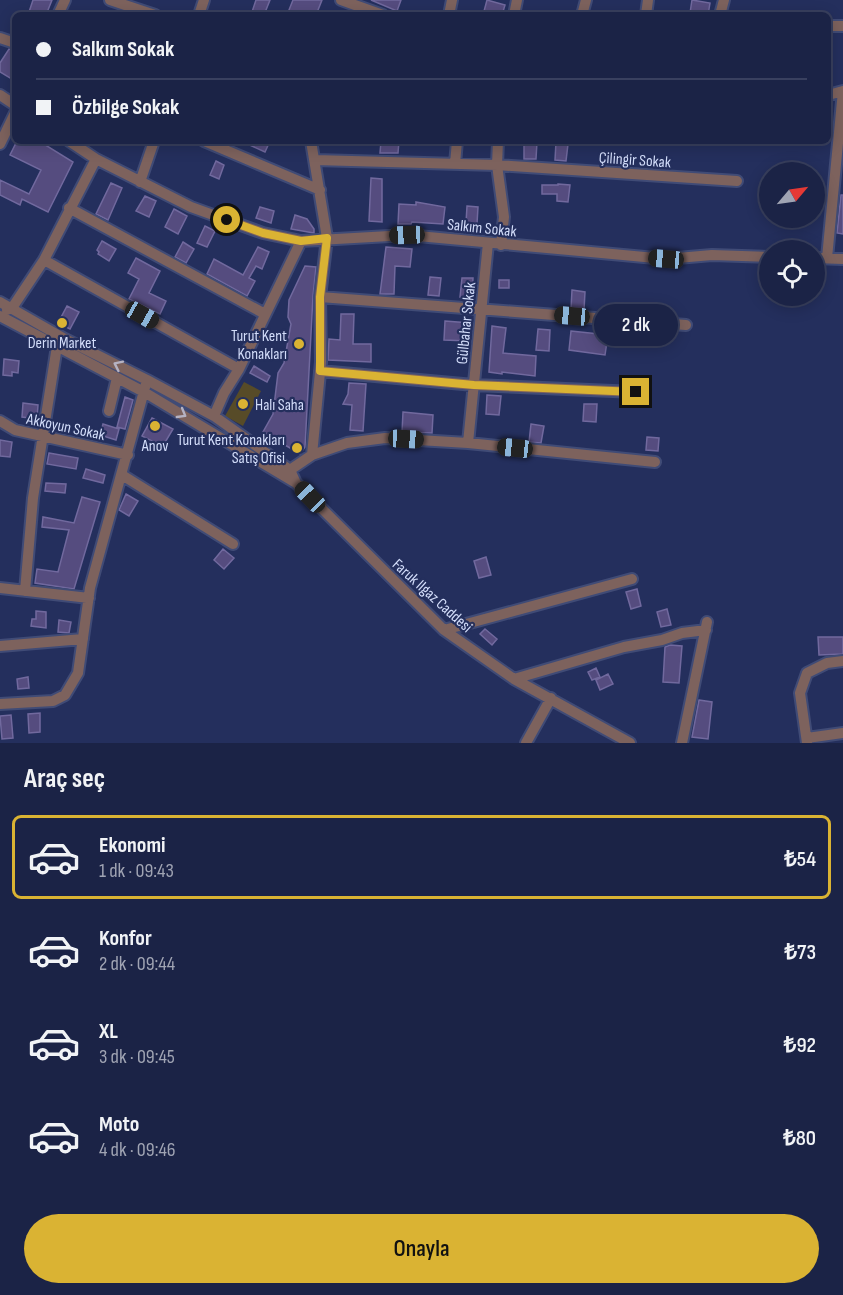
<!DOCTYPE html>
<html lang="tr">
<meta charset="utf-8">
<style>
body{margin:0;font-family:"Sofia Sans Condensed",sans-serif;background:#282f51;color:#f1f3f6;height:100vh;display:flex;flex-direction:column;font-size:22px;white-space:nowrap}
*{box-sizing:border-box;margin:0}
p{font-size:20px;color:#a0a4b3}
.icon{flex:none;width:33px;height:33px;fill:none;stroke:currentColor;stroke-width:2;stroke-linecap:round;stroke-linejoin:round}
.map{position:relative;height:743px;overflow:hidden}
.drawer{display:flex;flex-direction:column;background:#1b2346;flex:1}
.drawer>*{flex:none}
.guide{position:absolute;left:12px;top:12px;width:819px;height:132px;border-radius:9px;box-shadow:0 3px 15px #0003,0 0 0 2px #39405f;display:grid;align-content:center;height:132px;padding:0 24px;background:#1b2346}
.needle{width:39px;rotate:61deg}
.buttons{position:absolute;left:759px;top:162px;display:grid;gap:12px}
.buttons a{display:grid;place-items:center;width:66px;height:66px;border-radius:50%;background:#1b2346;box-shadow:0 3px 15px #0003,0 0 0 2px #39405f;font-size:30px}
.end{position:absolute;width:27px;height:27px;margin:-14px;border:8px solid #dab333;background:#111;box-shadow:0 0 0 3px #111}
.from{border-radius:50%}
.bubble{position:absolute;height:42px;border-radius:21px;background:#1b2346;box-shadow:0 3px 15px #0003,0 0 0 2px #39405f;font-size:20px;font-weight:600;line-height:42px;text-align:center}
.car{position:absolute;width:18px;height:36px;margin:-18px -9px;border-radius:8px;box-shadow:0 0 4px 2px #0007;background:linear-gradient(#222 24%,#8ab4d8 0 40%,#222 0 76%,#8ab4d8 0 86%,#222 0)}
.guide b{display:flex;align-items:center;gap:21px;height:57px;font-size:22px}
.guide b+b{border-top:2px solid #39405f}
.guide i{width:15px;height:15px;background:#f1f3f6}
ul{padding:0;list-style:none}
li{display:flex;align-items:center;gap:18px;height:84px;margin:0 12px 9px;padding:0 12px;border:3px solid transparent;border-radius:9px}
li div{flex:1}
li b{display:block;font-size:22px}
li em{font-style:normal;font-weight:600}
li.current{border-color:#dab333}
li>.icon{width:54px;height:54px;stroke-width:1.5}
h2{padding:0 24px;font-size:27px;line-height:72px}
.primary-button{display:flex;gap:12px;margin-top:auto;padding:12px 24px}
.primary-button a{flex:1;height:69px;border-radius:36px;background:#dab333;color:#111;font-size:24px;font-weight:600;line-height:69px;text-align:center}
.map>svg:first-child{display:block}
.green{fill:#574b28}
.building{fill:#554c7f;stroke:#71699e;stroke-width:1.5}
.lines{fill:none;stroke-linecap:round;stroke-linejoin:round}
.minor-casing{stroke:#404b76;stroke-width:14}
.minor{stroke:#7d625d;stroke-width:10}
.oneway{stroke:#b5b2c3}
.route{stroke:#dab333;stroke-width:8}
.poi-dot{fill:#dab333;stroke:#242f5d;stroke-width:2}
.labels{text-anchor:middle;stroke-width:4.5;stroke-linejoin:round;paint-order:stroke}
.street-label{font-size:16px;fill:#d3ddfa;stroke:#242f5d}
.poi-label{font-size:16px;fill:#d3ddfa;stroke:#242f5d;text-anchor:end}
</style>
<div class="map">
<svg width="843" height="743" viewBox="0 0 843 743">
<rect width="100%" height="100%" fill="#242f5d"/>
<path class="green" d="M244,382L261,391L243,426L225,416Z"/>
<path class="building" d="M33,0H52L46,15H28Z
M256,0H270L264,15H251Z
M293,0H322L316,15L303,12L302,15H287Z
M371,0H401L397,11Z
M487,0L505,5L502,15H483Z
M692,0L710,3L708,15L690,13Z
M9,49L15,50V81L0,72V63Z
M17,141H39L73,162L48,212L22,199L20,205L0,195V180L29,194L41,170L10,155Z
M241,141H270L265,152Z
M381,141H399L398,153H380Z
M524,141L537,142L536,159H524Z
M556,142L568,144L566,161L555,160Z
M216,161L224,165L219,179L210,175Z
M371,178L382,179V222L369,221Z
M111,183L122,188L108,220L96,214Z
M558,184L570,185L568,202L557,201V194H542V185H558Z
M841,195H843V234L837,233Z
M145,196L156,201L149,217L136,211Z
M416,202L445,207L443,224L412,222L411,224H398L399,204L416,205Z
M467,206L478,207L477,224L466,223Z
M260,207L274,211L271,223L256,218Z
M174,209L187,216L178,234L165,227Z
M295,215L307,219L314,229V233L291,229Z
M205,226L215,231L207,247L197,243Z
M102,241L116,249L109,261L98,254L99,252L97,250Z
M183,242L194,249L186,263L175,257Z
M258,247L269,252L262,269L256,266L249,278L255,281L247,296L207,274L214,259L243,275Z
M386,247L412,249L410,267L395,266L394,294H380Z
M136,258L160,271L149,293L166,301L160,314L129,299L139,279L128,273Z
M305,266L316,267L313,296L305,447L300,454L263,432L273,414L278,373L284,363L291,324L288,317L289,300Z
M430,277L441,278L439,296L428,295Z
M462,278H473L472,298L460,297Z
M499,280H509V288H499Z
M572,290L585,292L584,310L571,309Z
M67,306L79,312L70,329L58,323Z
M341,314H354L353,344H371V362L328,360L329,339L340,340Z
M445,321L470,323L469,341L444,340Z
M492,326L506,328L503,353L536,356L535,376L502,372V374L489,372Z
M538,329L550,330L549,351L536,350Z
M571,331L608,335L605,355L569,350Z
M4,359L19,361L18,373L12,372V376L3,375Z
M254,366L270,376L267,382L250,373Z
M349,383L366,384L363,431L350,430L352,405L343,404L348,394Z
M487,395L501,396L499,415L486,414Z
M125,397L133,400L125,429L117,427Z
M23,403L38,405L37,419L22,417Z
M584,404H597L596,422L583,421Z
M403,412L433,415L432,433L402,432Z
M152,418L173,429L160,451L152,446L154,442L142,436Z
M103,424L119,429L116,440L100,435Z
M531,424L544,426L541,443L529,442Z
M647,437L659,438L658,451L646,450Z
M0,440L12,442L10,457L0,456Z
M49,453L78,458L76,469L47,464Z
M86,469L105,475L103,483L83,478Z
M46,483L66,484L65,493L45,491Z
M126,494L138,501L129,516L119,510Z
M82,497L100,502L74,589L35,583L37,569L58,572L69,530L42,527L43,517L74,523Z
M223,549L234,558L224,569L214,560Z
M486,557L491,575L479,578L474,561Z
M637,589L641,606L631,609L626,592Z
M667,609L671,625L661,627L657,612Z
M36,611L46,612V628L31,626L32,619H36Z
M59,620L71,622L69,633L58,632Z
M485,629L497,639L492,645L480,634Z
M818,637H843V654L819,655Z
M670,645L682,646L679,683L663,682L665,647Z
M596,668L600,677L592,680L588,672Z
M608,674L613,684L600,690L596,680Z
M28,677L29,688L18,689L17,679Z
M699,700L712,702L708,739L692,737Z
M40,713V732L29,733L28,714Z
M11,715L13,738L2,739L0,716Z"/>
<g class="lines">
<defs>
<path id="minor" d="M110,0L155,15
M341,0L383,15
M58,15L65,0
M199,15L204,0
M449,15L452,0
M514,15L517,0
M582,15L586,0
M646,15L648,0
M720,15L724,0
M828,26H843
M0,38L15,43
M0,95L15,105
M828,95L843,91
M69,141L96,159L191,207L263,233L301,241L407,235L666,259L712,255L770,257
M204,141L320,190
M311,141L327,238L320,297L321,362L312,455
M498,141L497,165L504,217L501,245
M0,144L15,113
M315,160L497,165L737,181
M455,164L457,141
M140,182L154,141
M69,208L265,314
M814,258L843,259
M827,258L843,91
M44,260L239,369
M320,297L686,325
M0,302L65,339L147,380L214,416L290,470L296,483L444,630L514,679L630,743
M7,310L14,305L44,260L96,159
M0,316L144,392L296,483
M320,371L474,385L636,392
M109,411L117,378
M214,416L224,393L239,369L301,241
M0,421L15,430L128,455
M468,443L488,243
M290,470L312,455L347,443L385,438L468,443L655,462
M122,475L233,544
M0,588L89,598
M25,591L33,498L57,346
M444,630L632,579
M0,646L83,639
M514,679L624,647L662,640L682,633L706,630
M0,704L53,701L65,695L78,673L90,588L147,380
M807,738L843,733
M526,743L551,698
M682,743L707,622
M807,743L800,693L807,673L827,663L843,661"/>
</defs>
<use href="#minor" class="minor-casing"/>
<use href="#minor" class="minor"/>
</g>
<defs><path id="oneway-chevron" d="M-2-3.5L2.5 0L-2 3.5" fill="none" stroke-width="1.6" stroke-linecap="round" stroke-linejoin="round" transform="scale(1.5)"/></defs>
<g class="oneway">
<use href="#oneway-chevron" transform="translate(118 365) rotate(-154)"/>
<use href="#oneway-chevron" transform="translate(182 414) rotate(30)"/>
</g>
<g class="lines">
<path class="route" d="M227,220L263,233L301,241L327,238L320,297V371L474,385L636,392"/>
</g>
<g class="poi-dot">
<circle cx="62" cy="323" r="6"/>
<circle cx="299" cy="344" r="6"/>
<circle cx="243" cy="404" r="6"/>
<circle cx="155" cy="426" r="6"/>
<circle cx="297" cy="448" r="6"/>
</g>
<g class="labels">
<g class="street-label">
<text transform="translate(635 159) rotate(4)" y="6">Çilingir Sokak</text>
<text transform="translate(482 227) rotate(6)" y="6">Salkım Sokak</text>
<text transform="translate(465 323) rotate(-84)" y="6">Gülbahar Sokak</text>
<text transform="translate(66 426) rotate(12)" y="6">Akkoyun Sokak</text>
<text transform="translate(433 595) rotate(42)" y="6">Faruk Ilgaz Caddesi</text>
</g>
<g class="poi-label">
<text x="287" y="341">Turut Kent<tspan x="287" dy="18">Konakları</tspan></text>
<text x="62" y="348" text-anchor="middle">Derin Market</text>
<text x="255" y="410" text-anchor="start">Halı Saha</text>
<text x="285" y="445">Turut Kent Konakları<tspan x="285" dy="18">Satış Ofisi</tspan></text>
<text x="155" y="451" text-anchor="middle">Anov</text>
</g>
</g>
</svg>
<div class="buttons">
<a><svg class="needle" viewBox="-14 -14 28 28"><path d="M0-13l5 13h-10z" fill="#e53935"/><path d="M0 13l5-13h-10z" fill="#a0a4b3"/></svg></a>
<a><svg class="icon" aria-label="locate" viewBox="0 0 24 24"><circle cx="12" cy="12" r="6"/><path d="M12 2v4M12 18v4M2 12h4M18 12h4"/></svg></a>
</div>
<i class="end from" style="left:227px;top:220px"></i>
<i class="end" style="left:636px;top:392px"></i>
<div class="bubble" style="left:594px;top:304px;width:84px">2 dk</div>
<i class="car" style="left:407px;top:235px;rotate:268deg"></i>
<i class="car" style="left:666px;top:259px;rotate:275deg"></i>
<i class="car" style="left:142px;top:315px;rotate:119deg"></i>
<i class="car" style="left:572px;top:316px;rotate:275deg"></i>
<i class="car" style="left:406px;top:439px;rotate:93deg"></i>
<i class="car" style="left:515px;top:448px;rotate:276deg"></i>
<i class="car" style="left:310px;top:497px;rotate:316deg"></i>
<div class="guide">
<b><i class="from"></i>Salkım Sokak</b>
<b><i></i>Özbilge Sokak</b>
</div>
</div>
<section class="drawer">
<h2>Araç seç</h2>
<ul>
<li class="current"><svg class="icon" aria-label="car" viewBox="0 0 24 24"><path d="M5 17H2v-5l4-1 3-4h7l3 4 3 1v5h-3M9 17h6M6 11h13"/><circle cx="7" cy="17" r="2"/><circle cx="17" cy="17" r="2"/></svg><div><b>Ekonomi</b><p>1 dk · 09:43</p></div><em>₺54</em></li>
<li><svg class="icon" aria-label="car" viewBox="0 0 24 24"><path d="M5 17H2v-5l4-1 3-4h7l3 4 3 1v5h-3M9 17h6M6 11h13"/><circle cx="7" cy="17" r="2"/><circle cx="17" cy="17" r="2"/></svg><div><b>Konfor</b><p>2 dk · 09:44</p></div><em>₺73</em></li>
<li><svg class="icon" aria-label="car" viewBox="0 0 24 24"><path d="M5 17H2v-5l4-1 3-4h7l3 4 3 1v5h-3M9 17h6M6 11h13"/><circle cx="7" cy="17" r="2"/><circle cx="17" cy="17" r="2"/></svg><div><b>XL</b><p>3 dk · 09:45</p></div><em>₺92</em></li>
<li><svg class="icon" aria-label="car" viewBox="0 0 24 24"><path d="M5 17H2v-5l4-1 3-4h7l3 4 3 1v5h-3M9 17h6M6 11h13"/><circle cx="7" cy="17" r="2"/><circle cx="17" cy="17" r="2"/></svg><div><b>Moto</b><p>4 dk · 09:46</p></div><em>₺80</em></li>
</ul>
<div class="primary-button"><a>Onayla</a></div>
</section>
